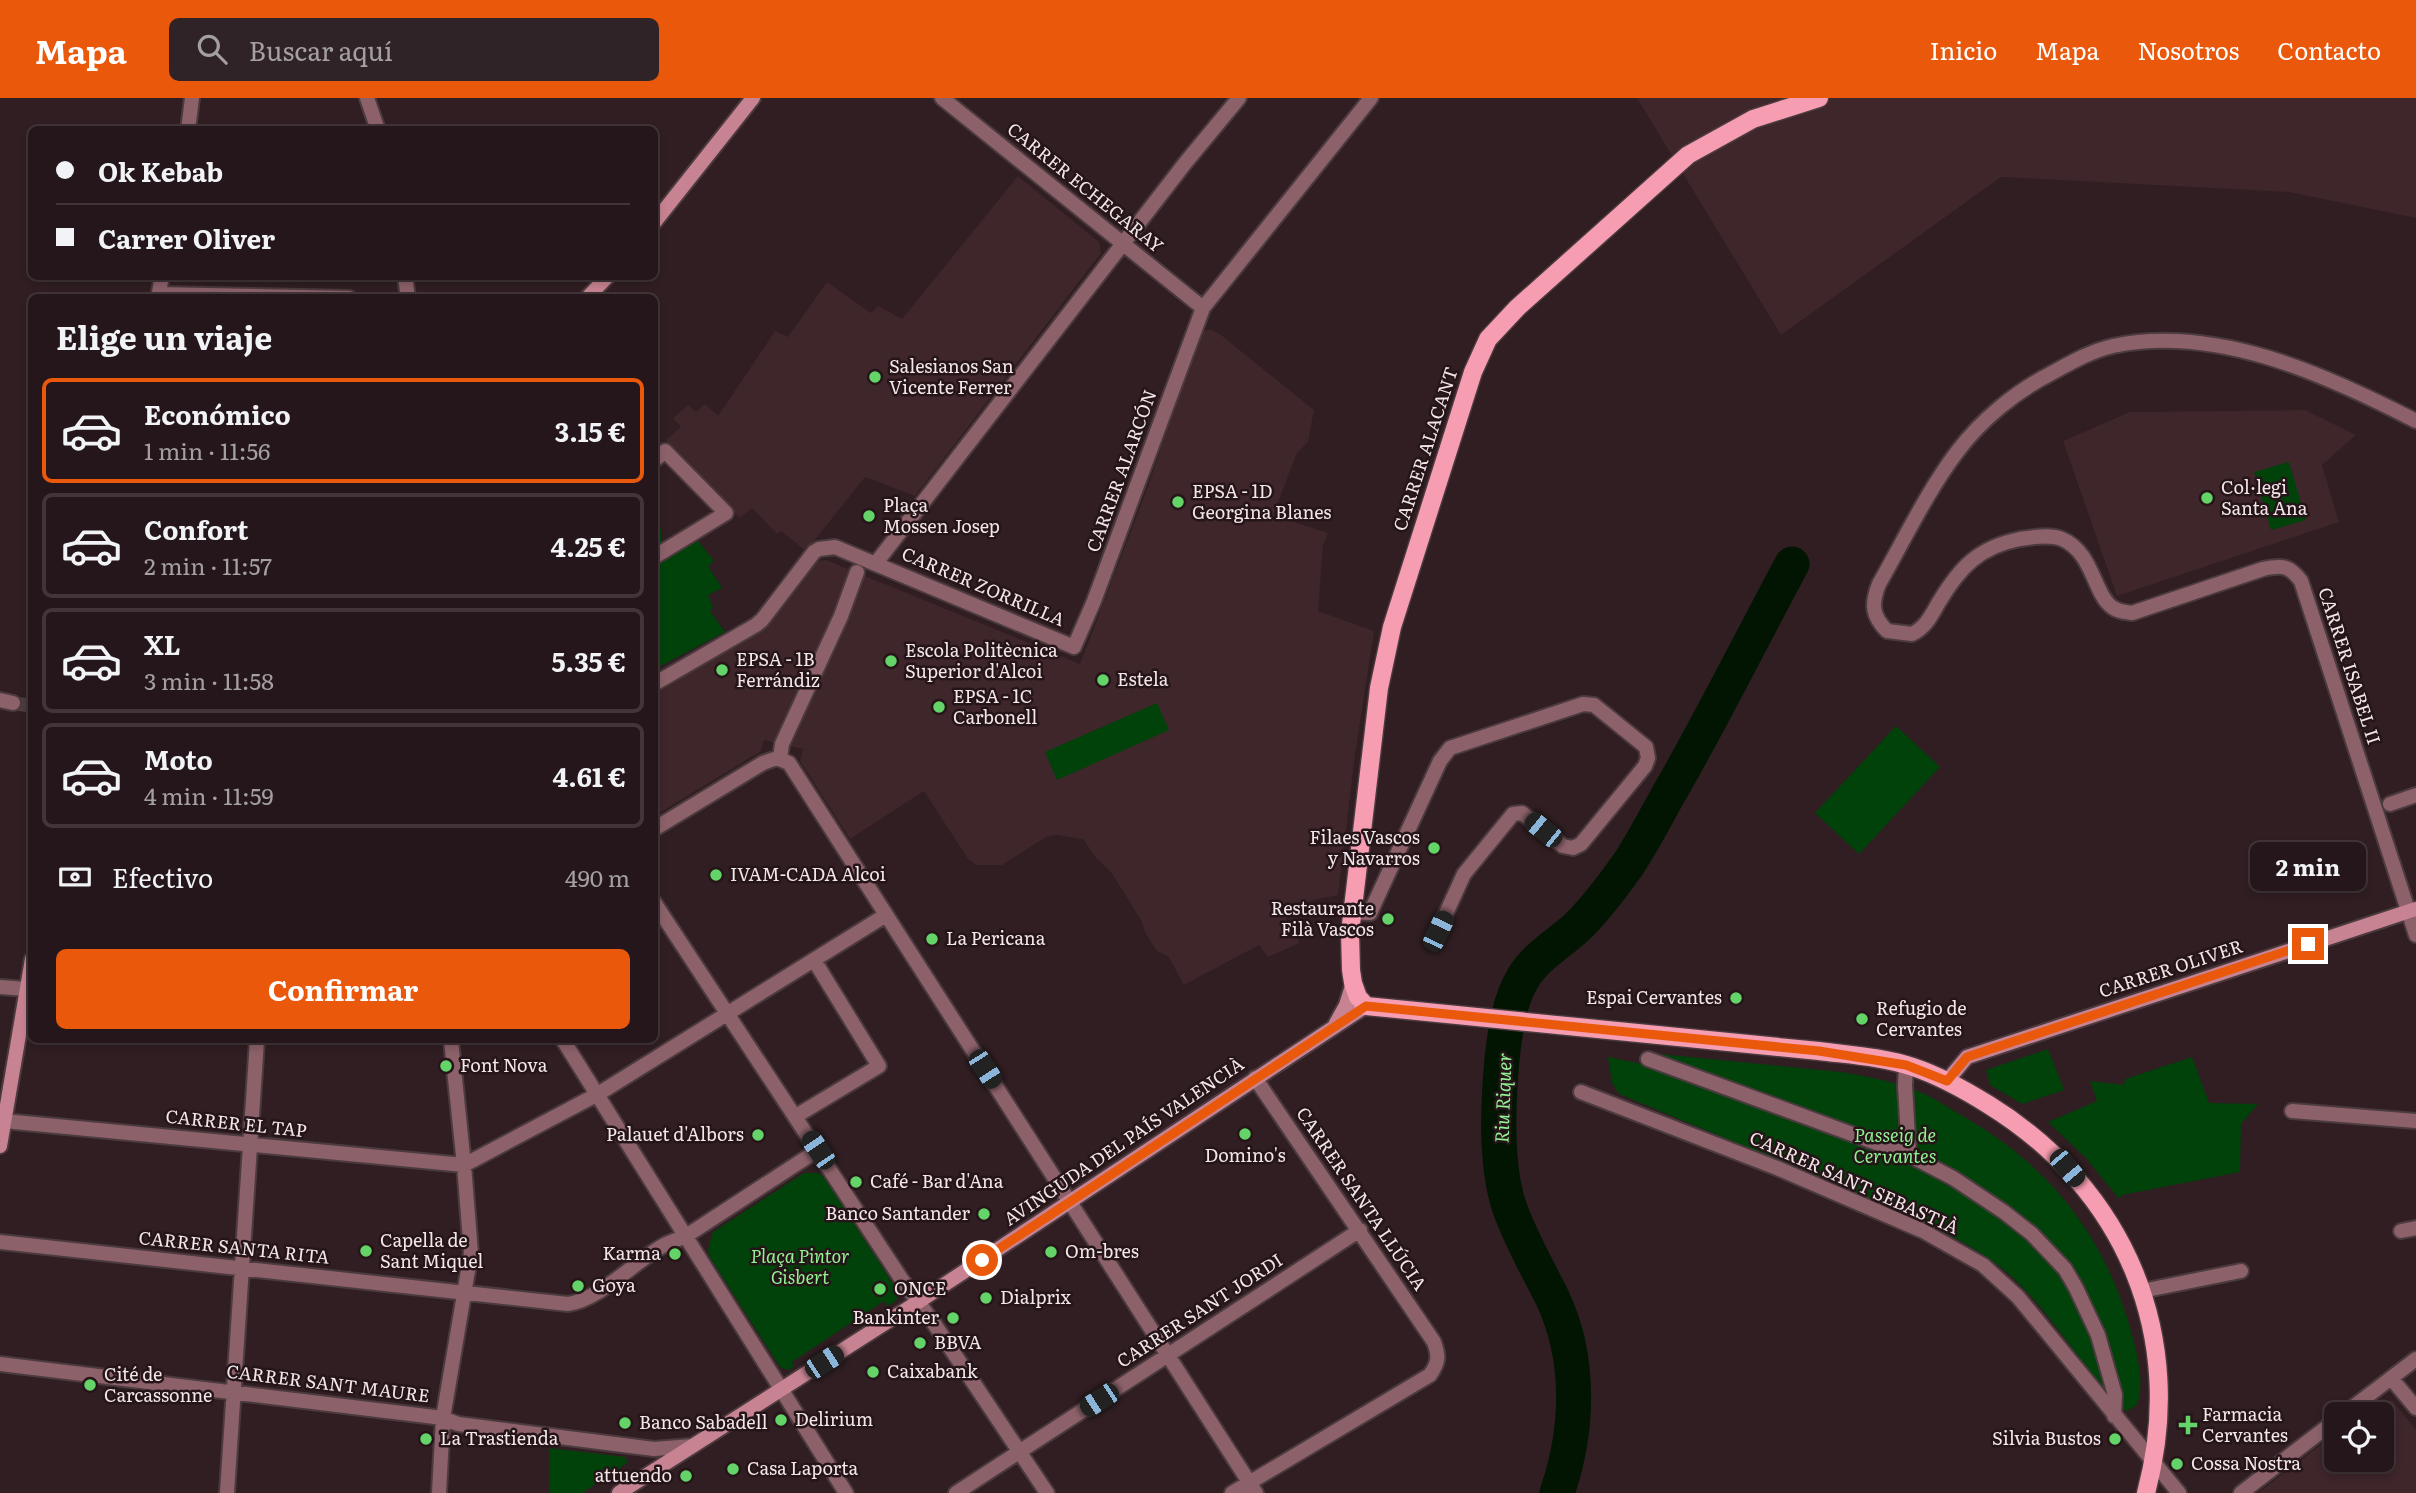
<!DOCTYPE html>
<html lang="es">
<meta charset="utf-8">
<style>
body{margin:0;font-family:Literata,serif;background:#302327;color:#f1f3f6;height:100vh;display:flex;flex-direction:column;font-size:26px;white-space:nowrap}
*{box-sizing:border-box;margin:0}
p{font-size:23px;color:#a39fa2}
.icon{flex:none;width:38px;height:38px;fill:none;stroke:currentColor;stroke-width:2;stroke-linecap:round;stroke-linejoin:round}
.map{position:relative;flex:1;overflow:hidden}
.drawer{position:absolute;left:28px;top:196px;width:630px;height:749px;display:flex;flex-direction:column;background:#24161a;border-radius:10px;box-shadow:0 4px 10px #0003,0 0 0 2px #413539}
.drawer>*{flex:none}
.guide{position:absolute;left:28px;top:28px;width:630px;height:154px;border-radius:10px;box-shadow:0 4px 10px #0003,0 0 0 2px #413539;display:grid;align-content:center;height:154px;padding:0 28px;background:#24161a}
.buttons{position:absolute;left:2324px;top:1304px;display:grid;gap:14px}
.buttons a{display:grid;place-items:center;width:70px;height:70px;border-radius:10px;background:#24161a;box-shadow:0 4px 10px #0003,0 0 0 2px #413539;font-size:35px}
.end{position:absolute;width:32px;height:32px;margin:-16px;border:9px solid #ea580c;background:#fff;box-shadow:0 0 0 4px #fff}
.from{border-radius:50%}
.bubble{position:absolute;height:49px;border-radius:10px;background:#24161a;box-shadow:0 4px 10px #0003,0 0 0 2px #413539;font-size:23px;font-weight:700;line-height:49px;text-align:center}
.car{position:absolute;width:21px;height:42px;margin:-21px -10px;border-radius:9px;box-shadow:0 0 5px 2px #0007;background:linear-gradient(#222 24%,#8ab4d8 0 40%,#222 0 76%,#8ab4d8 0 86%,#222 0)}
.guide b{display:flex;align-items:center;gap:24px;height:66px;font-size:26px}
.guide b+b{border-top:2px solid #413539}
.guide i{width:18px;height:18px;background:#f1f3f6}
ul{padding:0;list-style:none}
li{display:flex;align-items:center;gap:21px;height:105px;margin:0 14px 10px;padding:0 14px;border:4px solid #413539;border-radius:10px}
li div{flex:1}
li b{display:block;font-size:26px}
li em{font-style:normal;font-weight:700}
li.active{border-color:#ea580c}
li>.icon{width:63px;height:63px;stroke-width:1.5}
h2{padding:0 28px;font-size:32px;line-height:84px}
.pay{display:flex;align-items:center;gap:18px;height:77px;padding:0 28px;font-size:26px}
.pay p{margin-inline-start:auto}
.button{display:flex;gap:14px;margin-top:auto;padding:14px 28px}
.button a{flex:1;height:80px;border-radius:10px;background:#ea580c;color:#fff;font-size:28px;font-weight:700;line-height:80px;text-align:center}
header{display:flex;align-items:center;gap:42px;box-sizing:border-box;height:98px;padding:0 35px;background:#ea580c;color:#fff}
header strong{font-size:33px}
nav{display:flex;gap:38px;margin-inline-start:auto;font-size:24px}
.search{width:490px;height:63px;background:#302327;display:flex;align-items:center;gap:18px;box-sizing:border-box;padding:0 24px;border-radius:10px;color:#a39fa2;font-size:26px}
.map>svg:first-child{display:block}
.built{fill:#3e262b}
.green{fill:#01420a}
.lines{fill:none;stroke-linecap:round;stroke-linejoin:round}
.river{stroke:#011502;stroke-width:35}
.street-tunnel{stroke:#4d3c40;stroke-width:14;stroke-dasharray:14 7;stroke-linecap:butt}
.street-casing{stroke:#4b3a3e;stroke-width:18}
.secondary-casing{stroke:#4b3a3e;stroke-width:18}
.primary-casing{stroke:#4b3a3e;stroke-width:21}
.street{stroke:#8c616a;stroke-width:14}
.secondary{stroke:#c88392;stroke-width:14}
.primary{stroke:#f69db1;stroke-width:18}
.route{stroke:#ea580c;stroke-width:9}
.poi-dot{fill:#64d468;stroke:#251519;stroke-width:2.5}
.labels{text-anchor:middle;stroke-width:5;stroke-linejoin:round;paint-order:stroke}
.street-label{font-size:18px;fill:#f2e6e8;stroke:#251519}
.poi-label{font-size:18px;fill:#f2e6e8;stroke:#251519;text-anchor:start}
.park-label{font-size:18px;font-style:italic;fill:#92f293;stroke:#251519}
.water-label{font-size:19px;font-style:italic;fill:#93f394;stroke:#251519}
</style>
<header>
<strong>Mapa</strong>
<div class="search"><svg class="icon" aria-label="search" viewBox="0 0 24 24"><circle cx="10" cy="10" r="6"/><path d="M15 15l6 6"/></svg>Buscar aquí</div>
<nav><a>Inicio</a><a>Mapa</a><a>Nosotros</a><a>Contacto</a></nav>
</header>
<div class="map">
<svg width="2416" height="1395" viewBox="0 0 2416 1395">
<rect width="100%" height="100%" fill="#301e22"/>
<path class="built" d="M1637,0H2416V120L2289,94L2001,79L1781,237Z
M1018,78L1099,144L1101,155L915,398L865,379L806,453L781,433L777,436L752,410L740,420L666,342L681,329L673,320L688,307L696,314L705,306L718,318L775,233L788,239L827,184L871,215L878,208L902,221Z
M1206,232H1212L1221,237L1314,312L1308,344L1297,355L1273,417L1328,435L1323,448L1318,513L1374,533L1355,657L1338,797L1280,809L1300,845L1268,859L1259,847L1184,887L1168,858L1157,853L1146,836L1141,822L1111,774L1097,761L1083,741L1056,737L1046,739L1002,767H976L968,761L924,693L850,741L800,663L803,651L764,642L761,653L656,717L654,713V597L765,528L814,464L826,462L1080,566L1149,386L1199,236Z
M2305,312L2356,337L2322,367L2339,424L2117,498L2063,343L2130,314Z
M2381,1301L2393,1303L2416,1332V1395H2258L2336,1335V1362H2382V1316H2362Z"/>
<path class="green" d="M2289,364L2306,422L2271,432L2254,374Z
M655,427H660L664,458L698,443L714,463L708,468L722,490L708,497L713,509L710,513L725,534L655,571Z
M1157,605L1169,632L1057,682L1045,654Z
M1896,628L1940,669L1859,756L1815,715Z
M2048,951L2064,992L2022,1006L1990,987L1986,972Z
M1650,955L1841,974C1864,978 1887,982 1909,990C1927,995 1944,1007 1961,1017C2045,1065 2100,1130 2128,1223C2135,1247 2146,1283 2137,1307L2127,1313L2118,1309C2082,1267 2050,1214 2010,1177C1969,1141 1914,1121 1865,1100C1783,1064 1701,1030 1619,996L1612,985L1608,959L1646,967Z
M2192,959L2209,1005L2258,1006L2241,1026L2240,1074L2122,1097L2119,1101L2086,1060L2048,1024L2097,1003L2090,983L2124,987L2125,981Z
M804,1075H818L823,1078L899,1195C899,1202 893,1205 887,1208L884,1203L792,1264L794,1269L788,1272L780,1269L709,1158L708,1151L713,1134Z
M549,1350L626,1359L627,1365L582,1395H549Z"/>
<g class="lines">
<path class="river" d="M1557,1395C1579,1331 1581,1260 1552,1199C1537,1169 1520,1140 1509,1108C1495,1065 1498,1006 1502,961C1505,934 1509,903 1523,880C1535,859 1560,845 1577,829C1596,811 1612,789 1627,768C1642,746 1654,722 1667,699C1711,623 1750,544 1792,466"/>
<path class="street-tunnel" d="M13,605L32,608"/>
<defs>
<path id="street" d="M367,0L378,32
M942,0L1203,210
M188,32L192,0
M405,178L408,200
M159,196L349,200
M158,200L162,178
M2416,323C2327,277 2215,226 2113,248C2091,253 2070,265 2050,276C2015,294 1981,322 1957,354C1928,392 1903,444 1879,486C1871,506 1872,518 1887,533L1912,536C1926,529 1931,518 1939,504C1960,469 1979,449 2020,441C2032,439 2050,436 2062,441C2093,454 2094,497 2112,509C2118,514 2125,514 2132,515L2263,471C2282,467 2289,467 2301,483L2416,837
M654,356L657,360L665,353L726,415L654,459
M876,465L1186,64L1239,0
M654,586L756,527L762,522L814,454L819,451L835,449L1074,549L1094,503L1203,210L1371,0
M0,602L13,605
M780,660L782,646L841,518L857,474
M2390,706L2416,697
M654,731L763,665L777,660L789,665L1256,1395
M654,804L902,1182L933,1224L1047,1395
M1352,814L1370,815L1440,663L1450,650L1583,606L1594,607L1646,649L1648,660L1645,668L1581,746L1573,750L1563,748L1522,715L1513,716L1464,776L1438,833
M0,889L26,891
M563,942L846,1395
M1648,961L1909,1057L1953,1080L2004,1114L2032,1136L2065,1171L2076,1190L2098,1237L2115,1297L2114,1318
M1906,967L1905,988L1909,1057
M1581,994L1777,1070L1923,1133L1983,1167L2018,1199L2179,1395
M2292,1013L2416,1023
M796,1018L879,968L814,862
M4,1023L464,1067L598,996L886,817
M2401,1133L2416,1130
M0,1144L568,1206C600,1202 637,1161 666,1146C672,1143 680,1141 686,1138L818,1052
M2142,1193L2241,1173
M0,1266L443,1320L458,1326L654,1351L692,1348
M2391,1280L2416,1310
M2344,1316L2416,1261
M227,1395L257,942
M439,1395L443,1320L471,1155L464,1067L451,942
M956,1395L1360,1132
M1232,1395L1430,1277C1439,1264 1439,1258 1434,1244L1255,980
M2241,1395L2336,1322"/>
<path id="secondary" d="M654,125L753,0
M587,200L608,178
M1335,927L1346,907L1353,885
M1947,983L1967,959L2416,811
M0,1048L32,861
M619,1395L918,1204L1366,908"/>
<path id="primary" d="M1819,0L1753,21L1688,57L1517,210L1488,241L1473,274L1392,529L1379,590L1350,835L1351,872L1353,885L1358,899L1366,908L1819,953C1850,957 1884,959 1913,969C1940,978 1965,992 1989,1007C2125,1091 2188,1239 2146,1395"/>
</defs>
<use href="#street" class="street-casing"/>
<use href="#secondary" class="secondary-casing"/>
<use href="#primary" class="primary-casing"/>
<use href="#street" class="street"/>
<use href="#secondary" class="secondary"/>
<use href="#primary" class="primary"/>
</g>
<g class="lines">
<path class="route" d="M982,1162L1366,908L1819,953L1906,967L1947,983L1967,959L2308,846"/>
</g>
<g class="poi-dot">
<circle cx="875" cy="279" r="7"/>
<circle cx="2207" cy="400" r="7"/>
<circle cx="1178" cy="404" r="7"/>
<circle cx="869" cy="418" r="7"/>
<circle cx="891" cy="563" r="7"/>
<circle cx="722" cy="572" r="7"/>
<circle cx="1103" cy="582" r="7"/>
<circle cx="939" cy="609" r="7"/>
<circle cx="1434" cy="750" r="7"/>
<circle cx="716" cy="777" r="7"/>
<circle cx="1388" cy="821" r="7"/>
<circle cx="932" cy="841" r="7"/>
<circle cx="1736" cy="900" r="7"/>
<circle cx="1862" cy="921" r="7"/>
<circle cx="446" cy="968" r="7"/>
<circle cx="1245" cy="1036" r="7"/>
<circle cx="758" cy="1037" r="7"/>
<circle cx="856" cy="1084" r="7"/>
<circle cx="984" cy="1116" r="7"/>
<circle cx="366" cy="1153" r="7"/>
<circle cx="1051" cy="1154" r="7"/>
<circle cx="675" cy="1156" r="7"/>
<circle cx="578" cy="1188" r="7"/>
<circle cx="880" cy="1191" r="7"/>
<circle cx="986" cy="1200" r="7"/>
<circle cx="953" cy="1220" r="7"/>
<circle cx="920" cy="1245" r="7"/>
<circle cx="873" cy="1274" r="7"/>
<circle cx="90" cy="1287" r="7"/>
<circle cx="781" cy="1322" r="7"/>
<circle cx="625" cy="1325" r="7"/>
<path d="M2184.5 1316.5h7v7h7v7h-7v7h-7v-7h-7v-7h7z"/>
<circle cx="426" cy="1341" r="7"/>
<circle cx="2115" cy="1341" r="7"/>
<circle cx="2177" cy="1366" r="7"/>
<circle cx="733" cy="1371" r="7"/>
<circle cx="686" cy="1378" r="7"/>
</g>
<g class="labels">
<g class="street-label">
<text transform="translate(1085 90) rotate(39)" y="6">CARRER ECHEGARAY</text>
<text transform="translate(1426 351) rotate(-72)" y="6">CARRER ALACANT</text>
<text transform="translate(1122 373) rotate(-70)" y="6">CARRER ALARCÓN</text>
<text transform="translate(983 489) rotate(23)" y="6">CARRER ZORRILLA</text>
<text transform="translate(2349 568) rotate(72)" y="6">CARRER ISABEL II</text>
<text transform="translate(2171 871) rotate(-18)" y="6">CARRER OLIVER</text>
<text transform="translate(236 1026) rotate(6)" y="6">CARRER EL TAP</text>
<text transform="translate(1124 1044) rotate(-34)" y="6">AVINGUDA DEL PAÍS VALENCIÀ</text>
<text transform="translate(1854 1085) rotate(24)" y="6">CARRER SANT SEBASTIÀ</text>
<text transform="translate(1361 1101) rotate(56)" y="6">CARRER SANTA LLÚCIA</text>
<text transform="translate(234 1150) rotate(6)" y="6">CARRER SANTA RITA</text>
<text transform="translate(1200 1213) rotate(-33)" y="6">CARRER SANT JORDI</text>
<text transform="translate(328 1286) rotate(7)" y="6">CARRER SANT MAURE</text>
</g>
<g class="poi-label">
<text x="889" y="275">Salesianos San<tspan x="889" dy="21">Vicente Ferrer</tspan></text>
<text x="2221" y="396">Col·legi<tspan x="2221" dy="21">Santa Ana</tspan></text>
<text x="1192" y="400">EPSA - 1D<tspan x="1192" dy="21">Georgina Blanes</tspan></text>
<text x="883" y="414">Plaça<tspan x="883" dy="21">Mossen Josep</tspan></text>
<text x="905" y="559">Escola Politècnica<tspan x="905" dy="21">Superior d'Alcoi</tspan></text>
<text x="736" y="568">EPSA - 1B<tspan x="736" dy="21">Ferrándiz</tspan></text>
<text x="1117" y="588">Estela</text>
<text x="953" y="605">EPSA - 1C<tspan x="953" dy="21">Carbonell</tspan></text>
<text x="1420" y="746" text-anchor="end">Filaes Vascos<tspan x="1420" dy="21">y Navarros</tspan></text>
<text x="730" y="783">IVAM-CADA Alcoi</text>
<text x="1374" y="817" text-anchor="end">Restaurante<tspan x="1374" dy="21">Filà Vascos</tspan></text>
<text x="946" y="847">La Pericana</text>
<text x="1722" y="906" text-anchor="end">Espai Cervantes</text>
<text x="1876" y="917">Refugio de<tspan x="1876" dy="21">Cervantes</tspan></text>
<text x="460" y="974">Font Nova</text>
<text x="744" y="1043" text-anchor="end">Palauet d'Albors</text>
<text x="1245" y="1064" text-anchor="middle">Domino's</text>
<text x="870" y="1090">Café - Bar d'Ana</text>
<text x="970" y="1122" text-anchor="end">Banco Santander</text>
<text x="380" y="1149">Capella de<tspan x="380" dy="21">Sant Miquel</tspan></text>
<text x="1065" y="1160">Om-bres</text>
<text x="661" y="1162" text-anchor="end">Karma</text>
<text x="592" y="1194">Goya</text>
<text x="894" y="1197">ONCE</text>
<text x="1000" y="1206">Dialprix</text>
<text x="939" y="1226" text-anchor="end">Bankinter</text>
<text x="934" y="1251">BBVA</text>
<text x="887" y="1280">Caixabank</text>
<text x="104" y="1283">Cité de<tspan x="104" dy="21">Carcassonne</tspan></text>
<text x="2202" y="1323">Farmacia<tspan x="2202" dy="21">Cervantes</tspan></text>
<text x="795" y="1328">Delirium</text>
<text x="639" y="1331">Banco Sabadell</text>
<text x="440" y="1347">La Trastienda</text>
<text x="2101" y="1347" text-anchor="end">Silvia Bustos</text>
<text x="2191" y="1372">Cossa Nostra</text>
<text x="747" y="1377">Casa Laporta</text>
<text x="672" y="1384" text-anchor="end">attuendo</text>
</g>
<g class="park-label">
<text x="1895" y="1044">Passeig de<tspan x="1895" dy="21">Cervantes</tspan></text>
<text x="800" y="1165">Plaça Pintor<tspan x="800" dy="21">Gisbert</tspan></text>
</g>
<g class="water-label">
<text transform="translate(1503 1000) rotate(-88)" y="7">Riu Riquer</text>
</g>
</g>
</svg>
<div class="buttons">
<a><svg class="icon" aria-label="locate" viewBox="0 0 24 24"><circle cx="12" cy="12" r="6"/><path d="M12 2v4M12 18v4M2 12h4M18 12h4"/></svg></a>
</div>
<i class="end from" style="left:982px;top:1162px"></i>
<i class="end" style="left:2308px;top:846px"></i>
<div class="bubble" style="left:2250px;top:744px;width:116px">2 min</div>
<i class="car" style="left:1543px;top:732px;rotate:309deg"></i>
<i class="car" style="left:1438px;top:833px;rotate:25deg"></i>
<i class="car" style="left:985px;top:971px;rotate:147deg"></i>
<i class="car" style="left:818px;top:1052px;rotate:326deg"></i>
<i class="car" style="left:2067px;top:1070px;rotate:140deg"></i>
<i class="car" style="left:824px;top:1264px;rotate:57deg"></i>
<i class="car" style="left:1099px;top:1302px;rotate:237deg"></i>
<div class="guide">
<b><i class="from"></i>Ok Kebab</b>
<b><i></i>Carrer Oliver</b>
</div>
<section class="drawer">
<h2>Elige un viaje</h2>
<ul>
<li class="active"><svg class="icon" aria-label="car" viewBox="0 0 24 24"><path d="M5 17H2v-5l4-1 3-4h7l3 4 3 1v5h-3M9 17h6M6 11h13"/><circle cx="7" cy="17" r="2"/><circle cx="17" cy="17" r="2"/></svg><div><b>Económico</b><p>1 min · 11:56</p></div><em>3.15 €</em></li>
<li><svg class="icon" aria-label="car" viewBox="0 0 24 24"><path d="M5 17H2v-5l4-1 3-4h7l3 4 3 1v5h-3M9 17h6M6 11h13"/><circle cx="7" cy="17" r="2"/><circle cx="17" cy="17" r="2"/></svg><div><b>Confort</b><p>2 min · 11:57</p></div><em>4.25 €</em></li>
<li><svg class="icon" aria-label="car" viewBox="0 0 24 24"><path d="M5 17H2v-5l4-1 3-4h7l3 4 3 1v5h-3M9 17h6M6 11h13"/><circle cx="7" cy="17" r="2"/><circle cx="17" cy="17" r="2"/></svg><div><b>XL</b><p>3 min · 11:58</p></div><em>5.35 €</em></li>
<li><svg class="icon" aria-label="car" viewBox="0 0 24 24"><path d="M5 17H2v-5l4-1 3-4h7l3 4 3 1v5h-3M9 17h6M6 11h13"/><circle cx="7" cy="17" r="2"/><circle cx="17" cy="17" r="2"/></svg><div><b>Moto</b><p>4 min · 11:59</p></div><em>4.61 €</em></li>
</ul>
<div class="pay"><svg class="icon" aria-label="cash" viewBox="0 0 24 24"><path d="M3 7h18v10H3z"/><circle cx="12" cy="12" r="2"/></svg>Efectivo<p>490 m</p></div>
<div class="button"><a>Confirmar</a></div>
</section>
</div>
